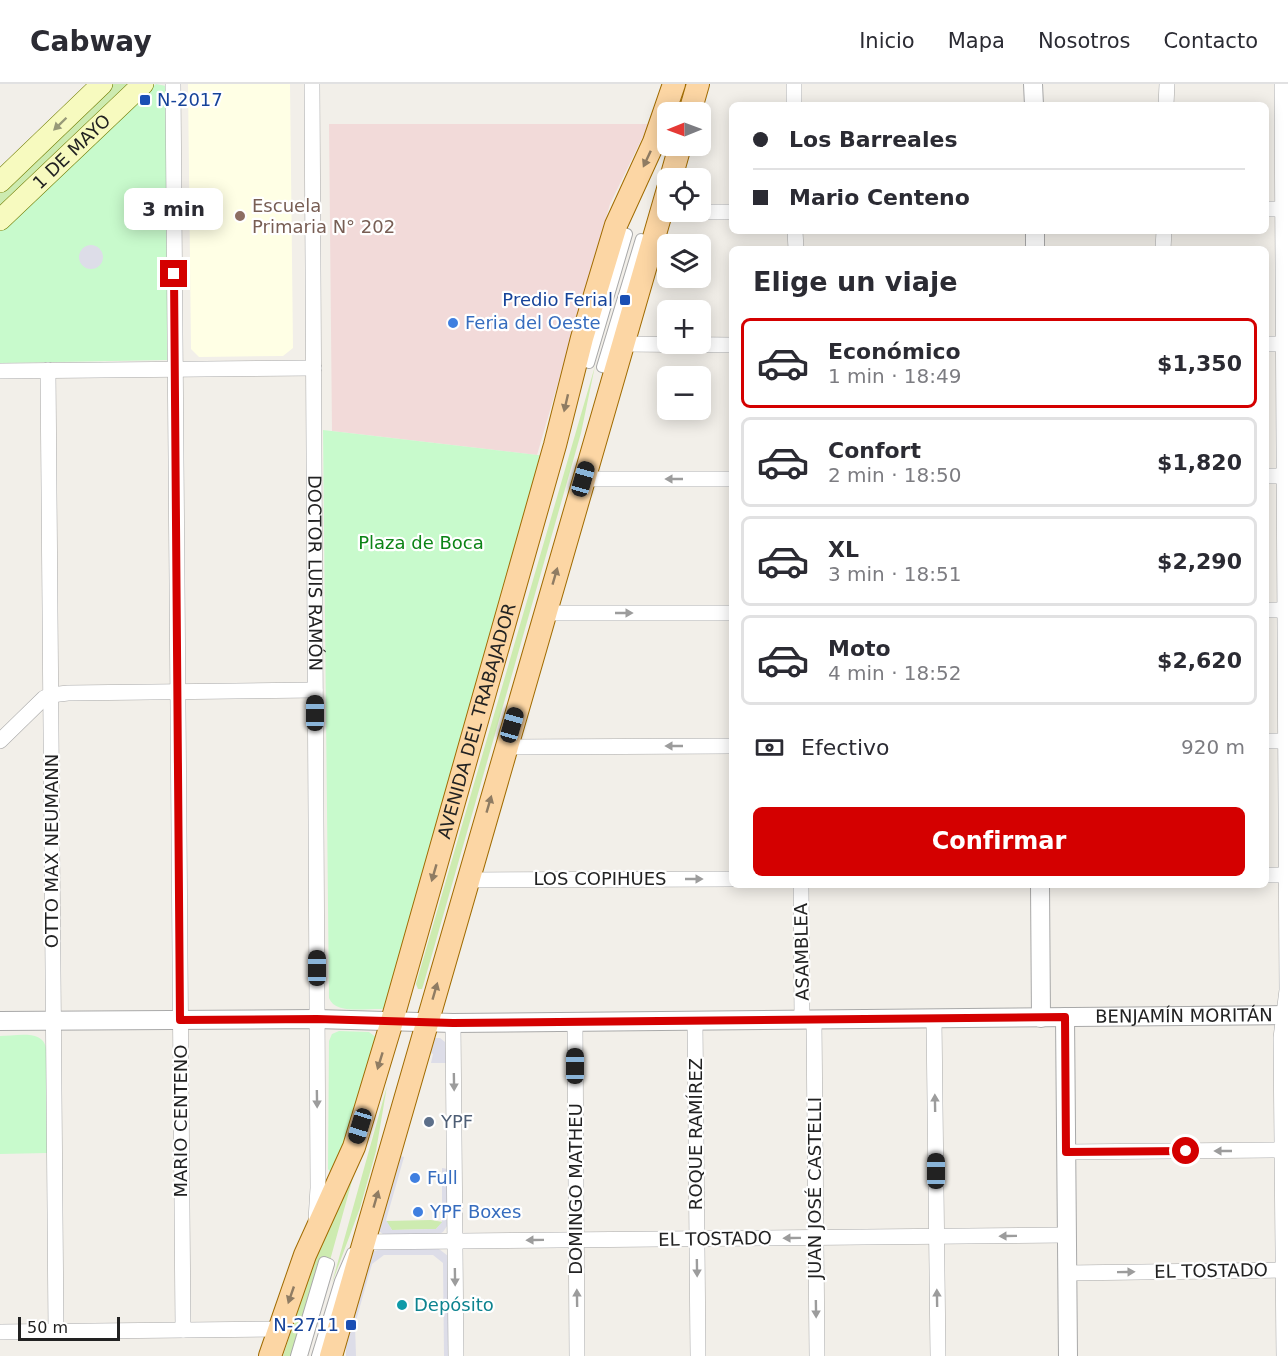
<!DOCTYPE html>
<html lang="es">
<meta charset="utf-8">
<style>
body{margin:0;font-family:"DejaVu Sans",sans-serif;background:#f7f7f7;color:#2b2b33;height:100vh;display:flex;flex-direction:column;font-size:22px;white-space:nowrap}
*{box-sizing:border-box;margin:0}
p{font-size:20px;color:#7c7c81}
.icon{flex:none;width:33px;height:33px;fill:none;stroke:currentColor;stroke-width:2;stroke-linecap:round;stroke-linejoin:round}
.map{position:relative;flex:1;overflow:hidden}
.panel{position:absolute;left:729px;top:162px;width:540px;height:642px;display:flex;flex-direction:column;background:#fff;border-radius:9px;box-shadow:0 3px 15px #0003}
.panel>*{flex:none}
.top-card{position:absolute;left:729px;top:18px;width:540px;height:132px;border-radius:9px;box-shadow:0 3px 15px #0003;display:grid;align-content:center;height:132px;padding:0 24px;background:#fff}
.needle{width:39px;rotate:269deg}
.fabs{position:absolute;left:657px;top:18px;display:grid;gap:12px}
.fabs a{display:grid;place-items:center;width:54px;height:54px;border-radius:9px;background:#fff;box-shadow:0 3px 15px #0003;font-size:30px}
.scale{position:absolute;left:18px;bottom:15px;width:102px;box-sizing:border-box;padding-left:6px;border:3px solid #222;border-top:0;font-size:16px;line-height:21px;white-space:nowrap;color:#222;-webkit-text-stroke:4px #fff;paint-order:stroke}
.end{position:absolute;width:27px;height:27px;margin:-14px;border:8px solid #d40000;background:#fff;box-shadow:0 0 0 3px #fff}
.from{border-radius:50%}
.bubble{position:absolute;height:42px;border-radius:9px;background:#fff;box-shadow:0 3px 15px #0003;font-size:20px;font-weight:700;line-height:42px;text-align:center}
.car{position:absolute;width:18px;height:36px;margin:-18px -9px;border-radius:8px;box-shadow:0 0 4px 2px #0007;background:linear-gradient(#222 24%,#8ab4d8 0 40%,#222 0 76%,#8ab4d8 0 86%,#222 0)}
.top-card b{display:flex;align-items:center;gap:21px;height:57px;font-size:22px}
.top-card b+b{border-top:2px solid #e1e1e2}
.top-card i{width:15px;height:15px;background:#2b2b33}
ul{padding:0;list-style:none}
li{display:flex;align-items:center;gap:18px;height:90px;margin:0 12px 9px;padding:0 12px;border:3px solid #e1e1e2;border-radius:9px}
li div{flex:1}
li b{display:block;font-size:22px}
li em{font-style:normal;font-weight:700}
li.selected{border-color:#d40000}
li>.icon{width:54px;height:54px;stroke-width:1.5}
h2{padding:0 24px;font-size:27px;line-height:72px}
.pay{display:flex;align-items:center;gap:15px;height:66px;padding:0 24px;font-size:22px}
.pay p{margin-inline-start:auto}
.button{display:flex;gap:12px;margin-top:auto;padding:12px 24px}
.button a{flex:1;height:69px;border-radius:9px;background:#d40000;color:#fff;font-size:24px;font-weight:700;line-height:69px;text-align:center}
header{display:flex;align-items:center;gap:36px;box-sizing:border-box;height:84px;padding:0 30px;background:#fff;border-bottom:2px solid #e1e1e2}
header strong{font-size:28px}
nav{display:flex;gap:33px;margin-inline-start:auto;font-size:21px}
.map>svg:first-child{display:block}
.commercial{fill:#f2dad9}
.education{fill:#ffffe5}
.grass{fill:#cdebb0}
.park{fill:#c8facc}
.plaza{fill:#dddde8}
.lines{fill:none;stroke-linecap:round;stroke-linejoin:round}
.pedestrian-casing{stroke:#a9a9a9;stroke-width:12}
.minor-casing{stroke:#a9a9a9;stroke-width:16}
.tertiary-casing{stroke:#a9a9a9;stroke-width:20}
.secondary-casing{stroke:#707d05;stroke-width:22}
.primary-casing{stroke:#a06b00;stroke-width:24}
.pedestrian{stroke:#fff;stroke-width:10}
.minor{stroke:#fff;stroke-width:15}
.tertiary{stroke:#fff;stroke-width:18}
.secondary{stroke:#f7fabf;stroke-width:21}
.primary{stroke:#fcd6a4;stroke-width:22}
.oneway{fill:#979978}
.oneway2{fill:#8f7c63}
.oneway3{fill:#9c9c9c}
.route{stroke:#d40000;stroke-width:8}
.transit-dot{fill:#1a4fb4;stroke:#fff;stroke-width:2}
.education-dot{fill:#8d6e63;stroke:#fff;stroke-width:2}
.shop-dot{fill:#3f7fe0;stroke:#fff;stroke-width:2}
.service-dot{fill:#5c6f8a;stroke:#fff;stroke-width:2}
.culture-dot{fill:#0f9aa8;stroke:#fff;stroke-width:2}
.labels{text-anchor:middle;stroke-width:4.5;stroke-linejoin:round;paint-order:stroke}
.transit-label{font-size:18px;fill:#164399;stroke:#fff;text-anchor:end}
.street-label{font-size:18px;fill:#222;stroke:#fff}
.education-label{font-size:18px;fill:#785e54;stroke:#fff;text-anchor:start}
.shop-label{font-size:18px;fill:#366cbe;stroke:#fff;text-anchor:start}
.park-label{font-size:18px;fill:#0c8416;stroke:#fff}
.service-label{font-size:18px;fill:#4e5e75;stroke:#fff;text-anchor:start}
.culture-label{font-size:18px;fill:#0d838f;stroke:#fff;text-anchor:start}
</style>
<header>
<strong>Cabway</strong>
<nav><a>Inicio</a><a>Mapa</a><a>Nosotros</a><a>Contacto</a></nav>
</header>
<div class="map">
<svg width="1288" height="1272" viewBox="0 0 1288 1272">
<rect width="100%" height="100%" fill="#f2efe9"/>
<path class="commercial" d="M329,40H649L610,120L537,371L332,347Z"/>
<path class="education" d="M188,0H290L293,264L283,272L199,273L191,265Z"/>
<path class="grass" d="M113,0H136L0,128V109Z
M595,282L581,349L423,902L422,905H418L416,900Z
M387,1002L376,1067L360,1124L332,1199Z
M360,1068L329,1180L296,1272H283L321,1155Z
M431,1136L443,1138L436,1145L392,1146L386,1137Z"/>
<path class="park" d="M156,0L166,2L168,276L0,279V147Z
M323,346L546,372L387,923L383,925C368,924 335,931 329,914Z
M339,947L369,948L377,954L358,1032L331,1089L328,1085L329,957L332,950Z
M0,952C15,952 43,945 46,964L47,1069L0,1070Z"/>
<path class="plaza" d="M79 173a12 12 0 1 1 24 0a12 12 0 1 1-24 0Z
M433,954H440L445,958L447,979H431L433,970L426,967Z
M397,1071L404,1073L386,1136L392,1146L436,1145L442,1138V1084L448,1085L447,1142L443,1148L437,1151H384L379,1147L378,1145Z
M383,1165H439L448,1172L450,1272H444L443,1179L433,1171H384L372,1180L355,1240L356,1272H346V1250L373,1167Z"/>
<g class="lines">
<defs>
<path id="pedestrian" d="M621,148L627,150L589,279L582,277Z
M641,155L647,157L609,285L602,283Z
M296,1272L324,1178L329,1180L302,1272
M317,1272L340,1197L352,1169"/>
<g id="minor">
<path d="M173,0L183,1246"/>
<path id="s1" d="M312,0L318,1104L316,1136"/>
<path d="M794,0V21"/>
<path d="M1282,0L1287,906L1281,954L1284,1272"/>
<path d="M1166,21L1167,0"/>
<path d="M1266,125H1283"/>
<path d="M661,128H732"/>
<path d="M795,147L796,165"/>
<path d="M1163,165L1164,147"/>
<path d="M622,260L732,261"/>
<path d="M1266,260H1283"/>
<path d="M48,286L56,1247"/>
<path d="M0,287L314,284"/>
<path d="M1266,392H1284"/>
<path d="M583,395H732"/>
<path d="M1266,526H1285"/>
<path d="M544,529H732"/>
<path d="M0,657L44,614L51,611L68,609L315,606"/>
<path d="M1266,657H1285"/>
<path d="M505,663L732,662"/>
<path d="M1266,791H1286"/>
<path d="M468,796L732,795"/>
<path d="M801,801L802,936"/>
<path d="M934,935L938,1272"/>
<path d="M814,936L817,1272"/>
<path d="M695,937L698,1272"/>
<path d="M575,938L577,1272"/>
<path d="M453,939L456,1272"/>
<path d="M1066,1068L1282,1066"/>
<path d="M364,1158L1067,1151"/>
<path d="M1067,1189L1283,1186"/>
<path d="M0,1248L280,1245"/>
</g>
<g id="tertiary">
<path d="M1033,0L1034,21"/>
<path d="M1035,147V165"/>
<path d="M1040,801L1041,934"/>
<path d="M1065,933L1068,1272"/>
<path id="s2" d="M0,937L317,935L453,939L1288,931"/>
</g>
<g id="secondary">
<path d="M0,98L102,0"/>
<path id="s3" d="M0,136L143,0"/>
</g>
<g id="primary">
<path d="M690,28L698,0"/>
<path d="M671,94L680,62"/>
<path id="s4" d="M270,1272L305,1171L354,1063L392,937L555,361L582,254L616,141L654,58L674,0"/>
<path d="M331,1272L668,105"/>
</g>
</defs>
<use href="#pedestrian" class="pedestrian-casing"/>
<use href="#minor" class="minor-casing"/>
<use href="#tertiary" class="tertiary-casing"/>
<use href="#secondary" class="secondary-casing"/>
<use href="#primary" class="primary-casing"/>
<use href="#pedestrian" class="pedestrian"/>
<use href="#minor" class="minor"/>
<use href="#tertiary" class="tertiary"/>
<use href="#secondary" class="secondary"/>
<use href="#primary" class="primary"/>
</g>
<defs><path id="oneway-solid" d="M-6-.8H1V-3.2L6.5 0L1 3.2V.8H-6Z" transform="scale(1.5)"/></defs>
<use class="oneway" href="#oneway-solid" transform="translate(60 40) rotate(136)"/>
<g class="oneway2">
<use href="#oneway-solid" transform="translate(647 75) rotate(115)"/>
<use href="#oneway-solid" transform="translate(566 319) rotate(103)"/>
<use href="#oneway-solid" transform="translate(555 492) rotate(-74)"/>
<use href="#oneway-solid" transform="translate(489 720) rotate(-74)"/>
<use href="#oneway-solid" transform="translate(434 789) rotate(106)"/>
<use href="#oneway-solid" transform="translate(435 907) rotate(-74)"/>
<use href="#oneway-solid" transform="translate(380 977) rotate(107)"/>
<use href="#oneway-solid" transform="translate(376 1115) rotate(-74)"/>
<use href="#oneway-solid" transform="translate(291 1211) rotate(109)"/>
</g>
<g class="oneway3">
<use href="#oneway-solid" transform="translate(674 395) rotate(180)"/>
<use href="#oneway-solid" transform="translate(624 529)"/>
<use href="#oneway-solid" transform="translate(674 662) rotate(180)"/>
<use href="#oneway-solid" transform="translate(694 795)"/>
<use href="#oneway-solid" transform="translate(454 998) rotate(89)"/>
<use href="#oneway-solid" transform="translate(317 1015) rotate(89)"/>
<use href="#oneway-solid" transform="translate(935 1019) rotate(-91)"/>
<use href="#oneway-solid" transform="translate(1223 1067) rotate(180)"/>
<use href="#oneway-solid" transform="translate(1008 1152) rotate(179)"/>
<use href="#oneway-solid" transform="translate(792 1154) rotate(179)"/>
<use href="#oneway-solid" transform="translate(535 1156) rotate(179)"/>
<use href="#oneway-solid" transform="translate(697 1184) rotate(89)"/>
<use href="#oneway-solid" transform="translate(1126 1188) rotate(-1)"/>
<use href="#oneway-solid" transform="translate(455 1193) rotate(89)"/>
<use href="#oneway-solid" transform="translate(577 1214) rotate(-91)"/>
<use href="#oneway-solid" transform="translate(937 1214) rotate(-91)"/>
<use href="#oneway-solid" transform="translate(816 1225) rotate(89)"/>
</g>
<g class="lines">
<path class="route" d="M174,190L180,936L317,935L453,939L1065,933L1066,1068L1186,1067"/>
</g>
<g class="transit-dot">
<rect x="139" y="10" width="12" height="12" rx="3"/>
<rect x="619" y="210" width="12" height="12" rx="3"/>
<rect x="345" y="1235" width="12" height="12" rx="3"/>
</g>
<circle class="education-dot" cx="240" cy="132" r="6"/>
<g class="shop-dot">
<circle cx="453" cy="239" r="6"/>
<circle cx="415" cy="1094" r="6"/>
<circle cx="418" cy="1128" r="6"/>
</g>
<circle class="service-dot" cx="429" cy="1038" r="6"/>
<circle class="culture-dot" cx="402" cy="1221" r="6"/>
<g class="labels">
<g class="transit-label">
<text x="157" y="22" text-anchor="start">N-2017</text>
<text x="613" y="222">Predio Ferial</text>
<text x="339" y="1247">N-2711</text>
</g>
<g class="street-label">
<text dy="6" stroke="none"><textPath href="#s3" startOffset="99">1 DE MAYO</textPath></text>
<text dy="6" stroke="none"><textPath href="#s1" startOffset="489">DOCTOR LUIS RAMÓN</textPath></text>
<text dy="6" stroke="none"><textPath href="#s4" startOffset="669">AVENIDA DEL TRABAJADOR</textPath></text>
<text transform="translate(52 767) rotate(-90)" y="6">OTTO MAX NEUMANN</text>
<text x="600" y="801">LOS COPIHUES</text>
<text transform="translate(802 868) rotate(-91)" y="6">ASAMBLEA</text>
<text dy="6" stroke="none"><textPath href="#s2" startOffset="1184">BENJAMÍN MORITÁN</textPath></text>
<text transform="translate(181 1037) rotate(-90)" y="6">MARIO CENTENO</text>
<text transform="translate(696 1050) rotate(-90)" y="6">ROQUE RAMÍREZ</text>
<text transform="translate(815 1104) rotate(-90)" y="6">JUAN JOSÉ CASTELLI</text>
<text transform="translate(576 1105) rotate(-90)" y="6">DOMINGO MATHEU</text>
<text transform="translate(715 1155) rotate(-1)" y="6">EL TOSTADO</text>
<text transform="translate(1211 1187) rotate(-1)" y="6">EL TOSTADO</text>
</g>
<g class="education-label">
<text x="252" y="128">Escuela<tspan x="252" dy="21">Primaria N° 202</tspan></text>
</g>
<g class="shop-label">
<text x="465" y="245">Feria del Oeste</text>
<text x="427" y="1100">Full</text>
<text x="430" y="1134">YPF Boxes</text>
</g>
<g class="park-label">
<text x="421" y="465">Plaza de Boca</text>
</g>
<g class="service-label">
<text x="441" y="1044">YPF</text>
</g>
<g class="culture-label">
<text x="414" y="1227">Depósito</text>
</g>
</g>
</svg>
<div class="fabs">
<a><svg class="needle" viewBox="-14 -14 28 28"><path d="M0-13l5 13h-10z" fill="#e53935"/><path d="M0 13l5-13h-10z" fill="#7c7c81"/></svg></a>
<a><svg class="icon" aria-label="locate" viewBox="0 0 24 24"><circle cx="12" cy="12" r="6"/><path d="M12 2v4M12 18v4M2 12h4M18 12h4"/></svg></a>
<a><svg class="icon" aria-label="layers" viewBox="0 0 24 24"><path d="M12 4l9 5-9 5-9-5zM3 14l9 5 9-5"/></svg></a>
<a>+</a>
<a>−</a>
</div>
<div class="scale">50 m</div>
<i class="end from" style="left:1186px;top:1067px"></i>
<i class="end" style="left:174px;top:190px"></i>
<div class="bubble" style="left:124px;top:104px;width:99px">3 min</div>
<i class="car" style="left:583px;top:395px;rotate:16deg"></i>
<i class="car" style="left:315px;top:629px;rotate:0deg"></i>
<i class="car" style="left:512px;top:641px;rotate:16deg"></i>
<i class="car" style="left:317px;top:884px;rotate:0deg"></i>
<i class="car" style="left:575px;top:982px;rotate:0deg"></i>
<i class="car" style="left:360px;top:1042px;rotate:197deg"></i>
<i class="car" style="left:936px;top:1087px;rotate:0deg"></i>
<div class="top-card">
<b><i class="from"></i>Los Barreales</b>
<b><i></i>Mario Centeno</b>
</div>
<section class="panel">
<h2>Elige un viaje</h2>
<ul>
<li class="selected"><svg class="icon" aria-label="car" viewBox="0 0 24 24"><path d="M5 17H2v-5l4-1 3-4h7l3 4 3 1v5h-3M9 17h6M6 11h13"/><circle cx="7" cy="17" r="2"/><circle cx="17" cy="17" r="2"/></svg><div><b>Económico</b><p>1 min · 18:49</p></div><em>$1,350</em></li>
<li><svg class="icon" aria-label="car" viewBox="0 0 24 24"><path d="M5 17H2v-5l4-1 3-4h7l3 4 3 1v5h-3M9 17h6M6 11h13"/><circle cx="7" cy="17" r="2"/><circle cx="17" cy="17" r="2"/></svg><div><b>Confort</b><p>2 min · 18:50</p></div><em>$1,820</em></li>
<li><svg class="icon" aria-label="car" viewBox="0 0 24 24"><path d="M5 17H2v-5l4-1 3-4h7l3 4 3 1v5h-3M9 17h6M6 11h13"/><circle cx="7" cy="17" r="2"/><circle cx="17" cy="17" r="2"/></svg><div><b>XL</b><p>3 min · 18:51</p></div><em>$2,290</em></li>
<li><svg class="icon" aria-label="car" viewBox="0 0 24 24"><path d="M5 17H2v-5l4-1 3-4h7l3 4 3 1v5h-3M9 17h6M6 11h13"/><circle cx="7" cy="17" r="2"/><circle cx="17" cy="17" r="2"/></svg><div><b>Moto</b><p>4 min · 18:52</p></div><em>$2,620</em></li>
</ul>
<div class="pay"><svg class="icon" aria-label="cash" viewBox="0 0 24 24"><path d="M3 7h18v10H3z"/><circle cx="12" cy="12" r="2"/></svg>Efectivo<p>920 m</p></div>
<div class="button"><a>Confirmar</a></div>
</section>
</div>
